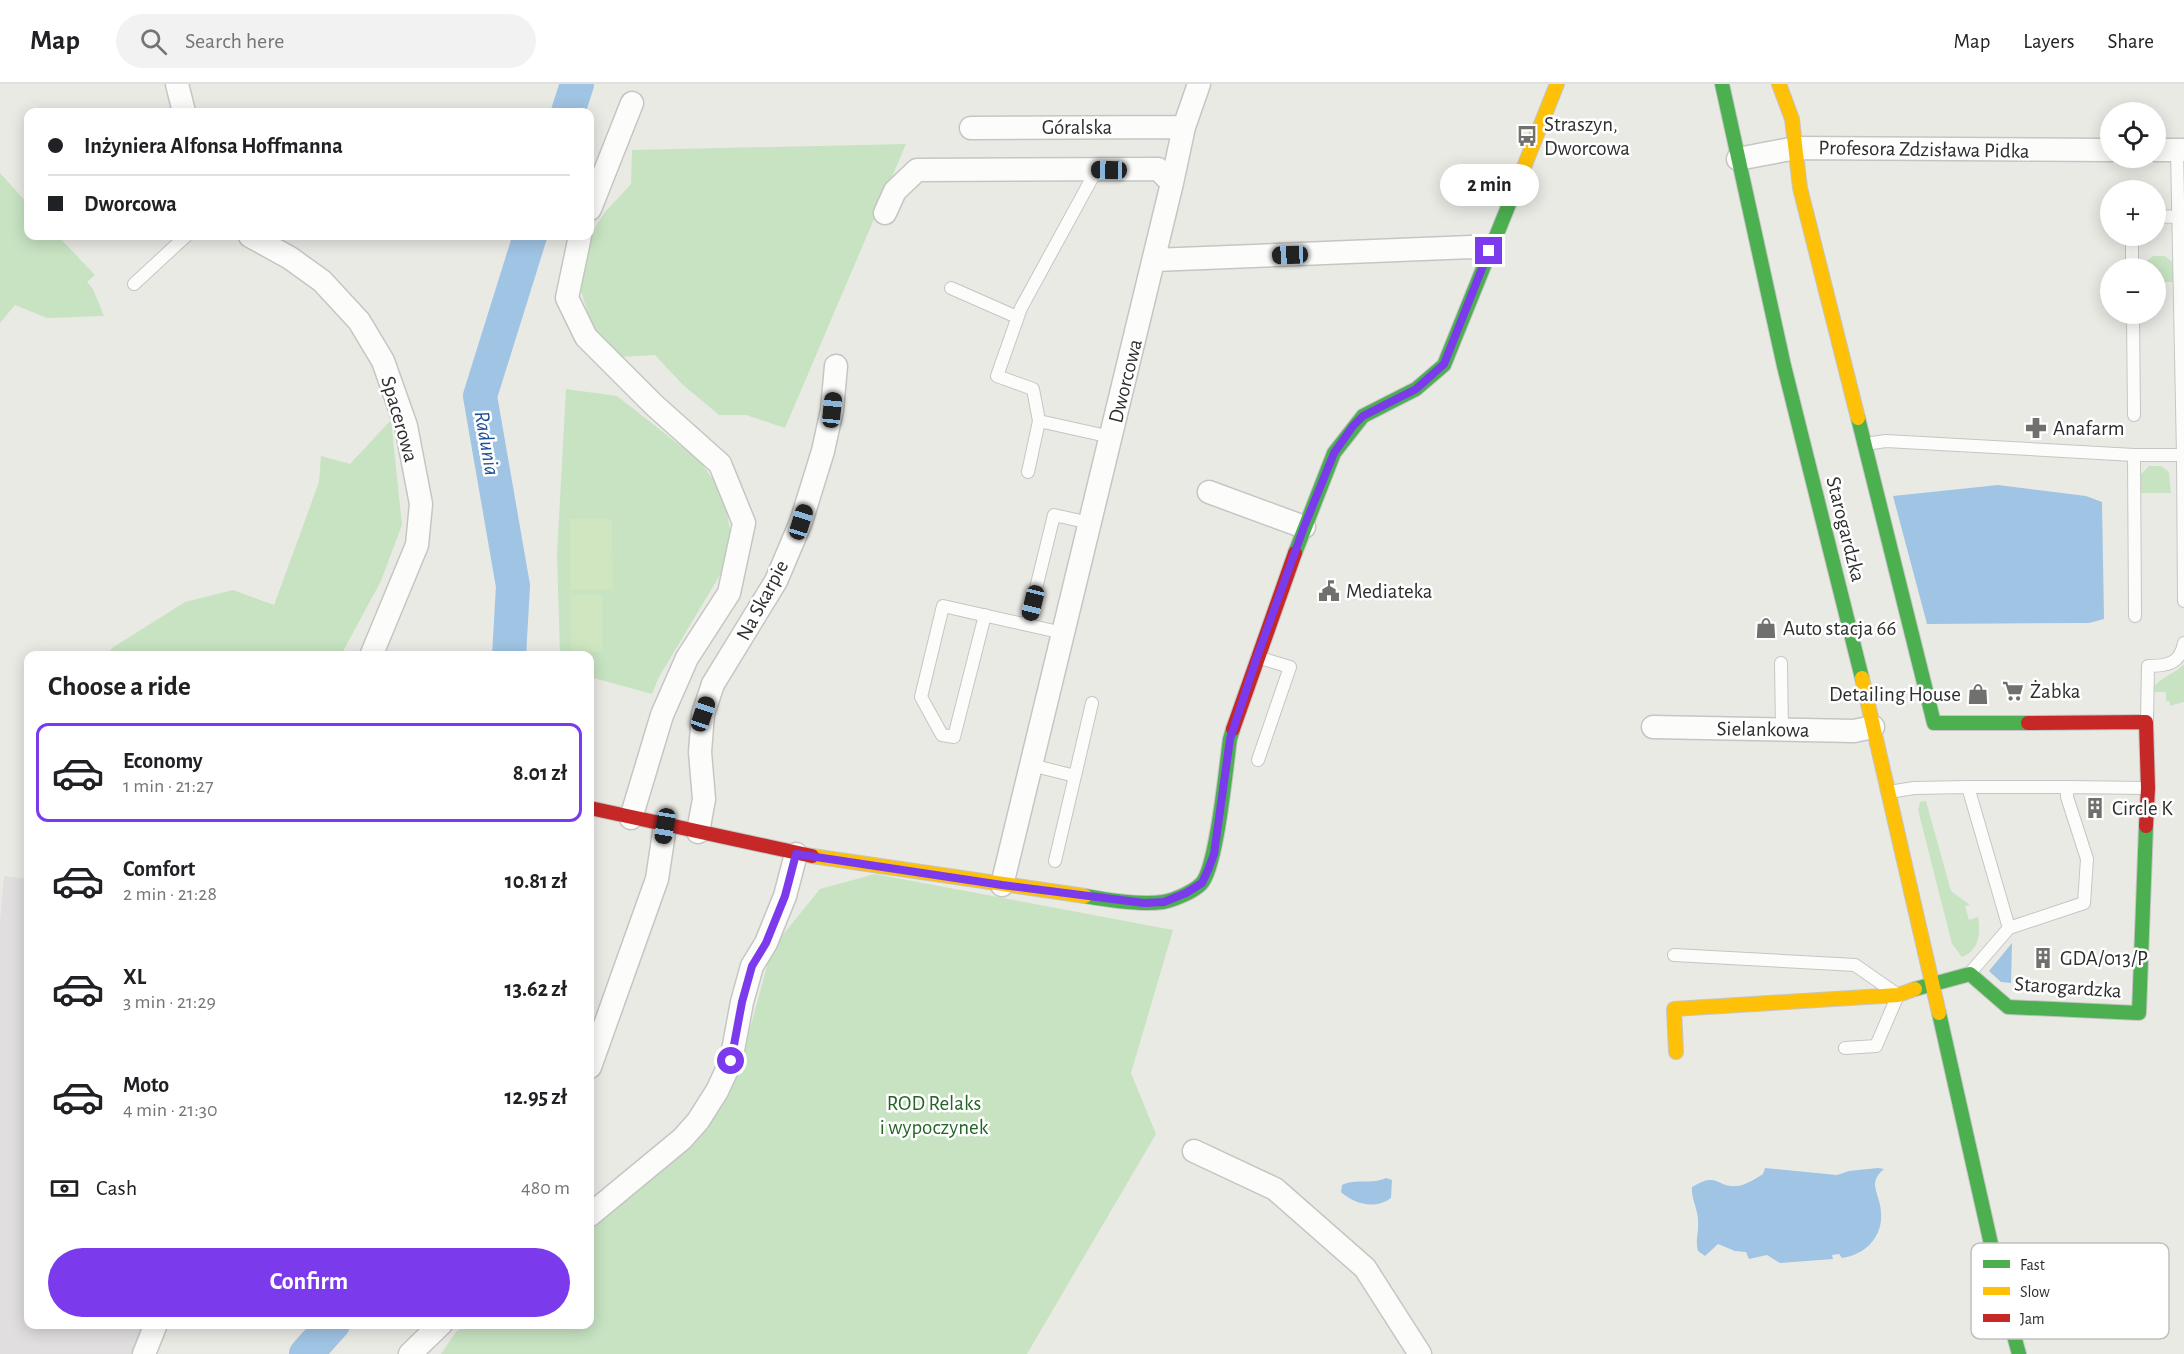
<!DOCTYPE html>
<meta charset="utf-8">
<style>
body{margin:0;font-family:"Alegreya Sans",sans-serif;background:#f2f2f2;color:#202124;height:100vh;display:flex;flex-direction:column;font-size:22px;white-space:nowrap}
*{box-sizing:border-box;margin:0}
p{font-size:20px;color:#757577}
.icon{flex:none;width:33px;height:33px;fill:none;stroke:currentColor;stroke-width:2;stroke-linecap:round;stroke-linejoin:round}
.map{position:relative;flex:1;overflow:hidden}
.sheet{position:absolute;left:24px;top:567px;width:570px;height:678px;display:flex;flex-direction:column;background:#fff;border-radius:12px;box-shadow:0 3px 15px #0003}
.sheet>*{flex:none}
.guide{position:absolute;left:24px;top:24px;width:570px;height:132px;border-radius:12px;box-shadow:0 3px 15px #0003;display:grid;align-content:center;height:132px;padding:0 24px;background:#fff}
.tools{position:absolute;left:2100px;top:18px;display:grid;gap:12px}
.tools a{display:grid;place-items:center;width:66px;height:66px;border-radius:50%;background:#fff;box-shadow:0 3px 15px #0003;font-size:30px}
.end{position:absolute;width:27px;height:27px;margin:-14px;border:8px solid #7c3aed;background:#fff;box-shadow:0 0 0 3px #fff}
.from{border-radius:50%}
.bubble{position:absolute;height:42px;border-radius:21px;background:#fff;box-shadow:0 3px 15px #0003;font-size:20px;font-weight:700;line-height:42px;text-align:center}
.car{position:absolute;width:18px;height:36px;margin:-18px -9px;border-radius:8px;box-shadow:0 0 4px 2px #0007;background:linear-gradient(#222 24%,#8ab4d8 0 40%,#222 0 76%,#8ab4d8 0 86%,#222 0)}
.guide b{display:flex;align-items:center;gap:21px;height:57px;font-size:22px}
.guide b+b{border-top:2px solid #e0e0e0}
.guide i{width:15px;height:15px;background:#202124}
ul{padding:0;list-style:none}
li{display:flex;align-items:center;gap:18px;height:99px;margin:0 12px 9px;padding:0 12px;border:3px solid transparent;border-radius:12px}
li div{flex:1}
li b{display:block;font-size:22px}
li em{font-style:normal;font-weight:700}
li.on{border-color:#7c3aed}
li>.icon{width:54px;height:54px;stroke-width:1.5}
h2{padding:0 24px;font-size:27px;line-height:72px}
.pay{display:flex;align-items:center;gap:15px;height:66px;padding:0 24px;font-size:22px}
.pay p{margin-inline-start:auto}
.button{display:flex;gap:12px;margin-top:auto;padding:12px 24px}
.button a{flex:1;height:69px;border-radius:36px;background:#7c3aed;color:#fff;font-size:24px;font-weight:700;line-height:69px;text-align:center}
header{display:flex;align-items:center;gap:36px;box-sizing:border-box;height:84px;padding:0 30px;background:#fff;border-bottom:2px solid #e0e0e0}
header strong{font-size:28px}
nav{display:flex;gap:33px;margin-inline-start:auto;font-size:21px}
.search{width:420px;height:54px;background:#f2f2f2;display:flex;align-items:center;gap:15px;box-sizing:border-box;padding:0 21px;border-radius:33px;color:#757577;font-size:22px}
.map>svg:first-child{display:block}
.industrial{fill:#e0dedf}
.green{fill:#c7e3c2}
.pitch{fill:#cfe6c0}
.water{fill:#a0c4e4}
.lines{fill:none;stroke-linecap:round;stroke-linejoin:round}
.river{stroke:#a0c4e4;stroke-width:34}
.lane-casing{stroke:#c5c5c4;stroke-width:14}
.street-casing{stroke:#c5c5c4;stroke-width:25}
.fast-casing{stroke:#c5c5c4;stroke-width:16}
.slow-casing{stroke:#c5c5c4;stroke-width:16}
.jam-casing{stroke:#c5c5c4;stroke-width:16}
.lane{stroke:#fcfcfb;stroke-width:12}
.street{stroke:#fcfcfb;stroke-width:22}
.fast{stroke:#4caf50;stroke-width:14}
.slow{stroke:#ffc107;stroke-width:14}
.jam{stroke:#c62828;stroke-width:14}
.route{stroke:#7c3aed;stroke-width:8}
.labels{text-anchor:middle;stroke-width:5;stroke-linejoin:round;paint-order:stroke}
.poi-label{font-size:21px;fill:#2e2e2e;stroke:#fff;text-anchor:start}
.street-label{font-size:21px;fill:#2e2e2e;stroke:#fff}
.park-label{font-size:21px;fill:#236525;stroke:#fff}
.water-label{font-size:22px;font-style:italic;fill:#1c4f93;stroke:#fff}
.key{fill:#fff;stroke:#c0c0c0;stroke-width:1.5}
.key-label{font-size:16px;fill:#2e2e2e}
</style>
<header>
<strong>Map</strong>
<div class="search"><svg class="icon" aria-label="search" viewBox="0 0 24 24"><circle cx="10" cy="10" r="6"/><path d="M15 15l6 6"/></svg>Search here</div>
<nav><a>Map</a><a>Layers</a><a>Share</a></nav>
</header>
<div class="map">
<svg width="2184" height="1270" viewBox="0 0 2184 1270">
<rect width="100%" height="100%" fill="#eaeae5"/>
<path class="industrial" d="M4,792L28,795V1240L143,1241L131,1270H0V837Z"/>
<path class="green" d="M906,60L785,344L746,331H719L682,300L655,271L620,273L591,241L580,203L590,151L605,128L631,100L632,66Z
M0,89L28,120V152H58L95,191L87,198L93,205L104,232L47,234L15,221L0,239Z
M2153,172H2165L2172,178L2174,198H2156V184H2144V179Z
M566,305L617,312L700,377L724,411L731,452L723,486L659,593L652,610L590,593V572H560L557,469Z
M391,336L402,441L381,497L341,571H108L112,564L185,518L233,506L274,521L319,398L321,372L350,380Z
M2149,382H2161L2169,388L2171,409H2141V390Z
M2184,580V618L2170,622V618L2166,617V608H2151C2158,593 2174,591 2184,580Z
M1926,717L1951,807L1970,821L1965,822L1969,836L1978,833C1981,849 1979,867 1962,873L1952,860L1918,726L1920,718Z
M875,790L1173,846L1131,989L1156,1050L1027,1270H441L456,1248L466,1241L590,1240V1139L707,1045L740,981L772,864L820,805Z"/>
<path class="pitch" d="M570,435H612L613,505L570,506Z
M571,511H602V568H571Z"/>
<path class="water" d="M1998,401L2086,412L2102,418L2104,535L2089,539L1927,540L1893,412Z
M2012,859L2011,899L2001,898L1989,887Z
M1765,1084L1837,1091L1849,1087L1878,1084L1884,1085C1879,1089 1875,1094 1875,1101C1876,1110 1881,1119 1881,1129C1883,1153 1865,1171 1842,1174L1839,1170L1832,1171L1833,1175L1780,1179L1767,1171L1749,1175L1746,1168L1735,1167L1718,1160L1705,1172L1698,1167C1695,1155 1699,1149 1698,1137C1698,1125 1691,1115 1692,1103C1719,1087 1716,1104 1737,1102C1746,1101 1755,1095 1763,1090Z
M1386,1094L1392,1096L1391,1114C1375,1126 1354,1120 1341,1108L1342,1101C1356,1094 1370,1101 1386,1094Z"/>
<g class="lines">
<path class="river" d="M568,28L577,0
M509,572L513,502L480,312L530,152
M306,1270L333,1240"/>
<defs>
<path id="lane" d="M2177,66L2183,371L2184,517
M2156,133L2178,132
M2132,152V184
M134,200L186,152
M951,204L1017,233
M2133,230L2134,331
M1039,337L1033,305L997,292L1021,224L1097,85
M1865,360L1886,357L2134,371H2184
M2134,371L2135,532
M1028,388L1039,337L1111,353
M985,531L954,653L942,651L921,613L943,522L1063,549
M1027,541L1054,431L1090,439
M1257,573L1290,583L1258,676
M1781,579L1782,646
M2147,636L2148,582C2167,582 2180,580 2184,559
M1031,681L1075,692L1055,777
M1075,692L1092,619
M1968,703H2067V713L2087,775L2084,819L2009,844
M2067,703L2147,704
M1889,708L1914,704L1968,703L2009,844L1970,889
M1674,871L1855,881L1898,911L1876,962L1845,964"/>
<path id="street" d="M177,0L184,28
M1184,43L1199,0
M971,44L1184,43L1172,99
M2156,66H2184
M1738,75L1796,64L2110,66
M590,125L632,19
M885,129L895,107L917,86L1158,85L1172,99L1002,801
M250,152L290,174L322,197L359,237L383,277L406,342L421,420L417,461L371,572
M580,152L567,214L586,253L654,321L720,380L744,439L729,509L687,574L662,631L631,734
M1154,176L1471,163L1489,167
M1209,408L1304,443
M1653,643L1854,647L1873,643
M698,748L704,715L700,668L703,630L713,600L776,497L801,438L823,367L832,326L836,282
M590,983L657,795L665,742
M1194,1067L1275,1105L1365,1184L1420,1270
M590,1131L682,1055L698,1037L717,1007L731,977L742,918L752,882L766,859L785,812L796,770
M144,1270L156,1240
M410,1270L441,1240"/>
<path id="fast" d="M1722,0L1784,282L1862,594
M1858,334L1934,639H2028
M1295,469L1334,369L1363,332L1416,305L1444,281L1522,88
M1085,812C1107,816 1141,821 1163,818C1174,816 1193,808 1201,800C1217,784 1226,682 1230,655L1233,645
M1915,905L1970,890L2008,923L2139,929L2146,742
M1939,929L2000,1200L2019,1270"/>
<path id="slow" d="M1779,0L1792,35L1800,104L1858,334
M1522,88L1557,0
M1862,594L1939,929
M812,772L1085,812
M1676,968L1674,925L1898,911L1915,905"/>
<path id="jam" d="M2028,639L2146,638L2148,704L2146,742
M1233,645L1295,469
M590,724L812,772"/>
</defs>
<use href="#lane" class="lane-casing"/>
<use href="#street" class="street-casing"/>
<use href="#fast" class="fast-casing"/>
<use href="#slow" class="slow-casing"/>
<use href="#jam" class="jam-casing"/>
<use href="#lane" class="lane"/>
<use href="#street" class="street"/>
<use href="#fast" class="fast"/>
<use href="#slow" class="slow"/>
<use href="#jam" class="jam"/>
</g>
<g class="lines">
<path class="route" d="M731,977L742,918L752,882L766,859L785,812L796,770L1002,801L1144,819L1164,818L1186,809L1202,799L1208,786L1214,770L1230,655L1257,573L1304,443L1334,369L1353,342L1363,332L1416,305L1444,280L1489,167"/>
</g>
<defs>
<symbol id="bus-bare" viewBox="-9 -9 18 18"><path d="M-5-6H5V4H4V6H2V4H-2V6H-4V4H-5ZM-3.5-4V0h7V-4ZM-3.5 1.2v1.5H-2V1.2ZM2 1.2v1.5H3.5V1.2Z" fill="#70706e" stroke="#fff" stroke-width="2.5" paint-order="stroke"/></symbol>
<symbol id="pharmacy-bare" viewBox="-9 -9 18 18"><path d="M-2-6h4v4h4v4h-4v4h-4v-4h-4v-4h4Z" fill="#70706e" stroke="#fff" stroke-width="2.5" paint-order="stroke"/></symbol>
<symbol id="civic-bare" viewBox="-9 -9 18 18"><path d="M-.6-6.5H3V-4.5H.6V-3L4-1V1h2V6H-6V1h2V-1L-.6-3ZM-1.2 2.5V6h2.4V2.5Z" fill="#70706e" stroke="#fff" stroke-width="2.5" paint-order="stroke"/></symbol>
<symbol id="shop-bare" viewBox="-9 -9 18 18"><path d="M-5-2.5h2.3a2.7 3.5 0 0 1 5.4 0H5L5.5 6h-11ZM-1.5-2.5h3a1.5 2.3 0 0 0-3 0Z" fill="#70706e" stroke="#fff" stroke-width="2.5" paint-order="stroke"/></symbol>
<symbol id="supermarket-bare" viewBox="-9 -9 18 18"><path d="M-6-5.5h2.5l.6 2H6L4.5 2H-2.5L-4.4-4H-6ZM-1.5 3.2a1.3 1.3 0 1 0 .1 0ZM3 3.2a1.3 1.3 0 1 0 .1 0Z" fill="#70706e" stroke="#fff" stroke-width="2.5" paint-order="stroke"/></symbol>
<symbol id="building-bare" viewBox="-9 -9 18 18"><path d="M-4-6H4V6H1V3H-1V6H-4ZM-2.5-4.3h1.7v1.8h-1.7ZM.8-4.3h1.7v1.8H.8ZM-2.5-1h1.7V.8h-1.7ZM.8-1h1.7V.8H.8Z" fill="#70706e" stroke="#fff" stroke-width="2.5" paint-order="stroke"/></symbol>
</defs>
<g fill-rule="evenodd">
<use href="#bus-bare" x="1512" y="37" width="30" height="30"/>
<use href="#pharmacy-bare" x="2021" y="329" width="30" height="30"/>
<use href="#civic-bare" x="1314" y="492" width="30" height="30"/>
<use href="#shop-bare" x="1751" y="529" width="30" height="30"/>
<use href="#supermarket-bare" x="1998" y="592" width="30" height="30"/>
<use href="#shop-bare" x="1963" y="595" width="30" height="30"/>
<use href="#building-bare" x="2080" y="709" width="30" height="30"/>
<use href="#building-bare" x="2028" y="859" width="30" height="30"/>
</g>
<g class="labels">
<g class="poi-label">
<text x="1544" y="47">Straszyn,<tspan x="1544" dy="24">Dworcowa</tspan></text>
<text x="2053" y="351">Anafarm</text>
<text x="1346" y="514">Mediateka</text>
<text x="1783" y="551">Auto stacja 66</text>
<text x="2030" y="614">Żabka</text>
<text x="1961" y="617" text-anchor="end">Detailing House</text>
<text x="2112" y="731">Circle K</text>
<text x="2060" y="881">GDA/013/P</text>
</g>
<g class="street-label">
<text x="1077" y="50">Góralska</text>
<text transform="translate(1924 65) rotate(1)" y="7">Profesora Zdzisława Pidka</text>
<text transform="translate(1125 297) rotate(-76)" y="7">Dworcowa</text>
<text transform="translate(400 335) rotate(74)" y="7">Spacerowa</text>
<text transform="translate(1846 445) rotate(76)" y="7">Starogardzka</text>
<text transform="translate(762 516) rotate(-62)" y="7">Na Skarpie</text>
<text transform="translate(1763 645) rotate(1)" y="7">Sielankowa</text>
<text transform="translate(2068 903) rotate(4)" y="7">Starogardzka</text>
</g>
<g class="park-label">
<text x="934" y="1026">ROD Relaks<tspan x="934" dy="24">i wypoczynek</tspan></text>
</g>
<g class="water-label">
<text transform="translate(488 359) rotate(80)" y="8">Radunia</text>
</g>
</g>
<rect x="1971" y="1159" width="198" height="96" rx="9" class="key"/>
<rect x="1983" y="1176" width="27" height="8" fill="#4caf50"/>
<rect x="1983" y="1203" width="27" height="8" fill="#ffc107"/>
<rect x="1983" y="1230" width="27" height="8" fill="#c62828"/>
<g class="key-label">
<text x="2020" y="1186">Fast</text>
<text x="2020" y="1213">Slow</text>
<text x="2020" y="1240">Jam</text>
</g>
</svg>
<div class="tools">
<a><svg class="icon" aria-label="locate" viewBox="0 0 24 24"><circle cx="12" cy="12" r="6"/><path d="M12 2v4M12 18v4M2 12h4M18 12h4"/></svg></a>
<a>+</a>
<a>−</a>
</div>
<i class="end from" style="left:731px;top:977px"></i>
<i class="end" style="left:1489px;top:167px"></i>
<div class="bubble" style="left:1440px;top:80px;width:99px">2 min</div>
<i class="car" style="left:1109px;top:86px;rotate:271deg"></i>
<i class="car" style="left:1290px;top:171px;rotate:268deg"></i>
<i class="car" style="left:832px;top:326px;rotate:6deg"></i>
<i class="car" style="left:801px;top:438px;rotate:17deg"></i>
<i class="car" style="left:1033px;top:519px;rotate:194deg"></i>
<i class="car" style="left:703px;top:630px;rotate:19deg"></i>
<i class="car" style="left:665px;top:742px;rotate:189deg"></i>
<div class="guide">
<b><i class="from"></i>Inżyniera Alfonsa Hoffmanna</b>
<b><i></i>Dworcowa</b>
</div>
<section class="sheet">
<h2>Choose a ride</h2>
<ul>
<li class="on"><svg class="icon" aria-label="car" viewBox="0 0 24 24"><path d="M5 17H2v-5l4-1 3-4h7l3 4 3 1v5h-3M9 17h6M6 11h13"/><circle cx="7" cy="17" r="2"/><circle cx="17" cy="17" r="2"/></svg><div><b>Economy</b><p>1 min · 21:27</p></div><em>8.01 zł</em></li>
<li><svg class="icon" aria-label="car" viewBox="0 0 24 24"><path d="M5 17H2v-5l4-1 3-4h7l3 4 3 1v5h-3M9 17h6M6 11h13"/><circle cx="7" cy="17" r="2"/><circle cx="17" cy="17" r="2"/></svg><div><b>Comfort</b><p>2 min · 21:28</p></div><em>10.81 zł</em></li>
<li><svg class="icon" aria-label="car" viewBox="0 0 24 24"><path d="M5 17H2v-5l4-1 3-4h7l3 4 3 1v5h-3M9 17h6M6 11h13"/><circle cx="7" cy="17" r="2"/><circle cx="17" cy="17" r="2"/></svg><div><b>XL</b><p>3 min · 21:29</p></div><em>13.62 zł</em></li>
<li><svg class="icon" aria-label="car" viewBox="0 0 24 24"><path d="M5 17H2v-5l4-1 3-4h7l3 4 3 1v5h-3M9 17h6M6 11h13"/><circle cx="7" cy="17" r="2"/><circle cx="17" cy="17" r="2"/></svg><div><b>Moto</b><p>4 min · 21:30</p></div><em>12.95 zł</em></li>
</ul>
<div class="pay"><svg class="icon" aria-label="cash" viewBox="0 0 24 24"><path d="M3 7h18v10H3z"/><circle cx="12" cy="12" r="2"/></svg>Cash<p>480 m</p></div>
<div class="button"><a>Confirm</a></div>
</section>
</div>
